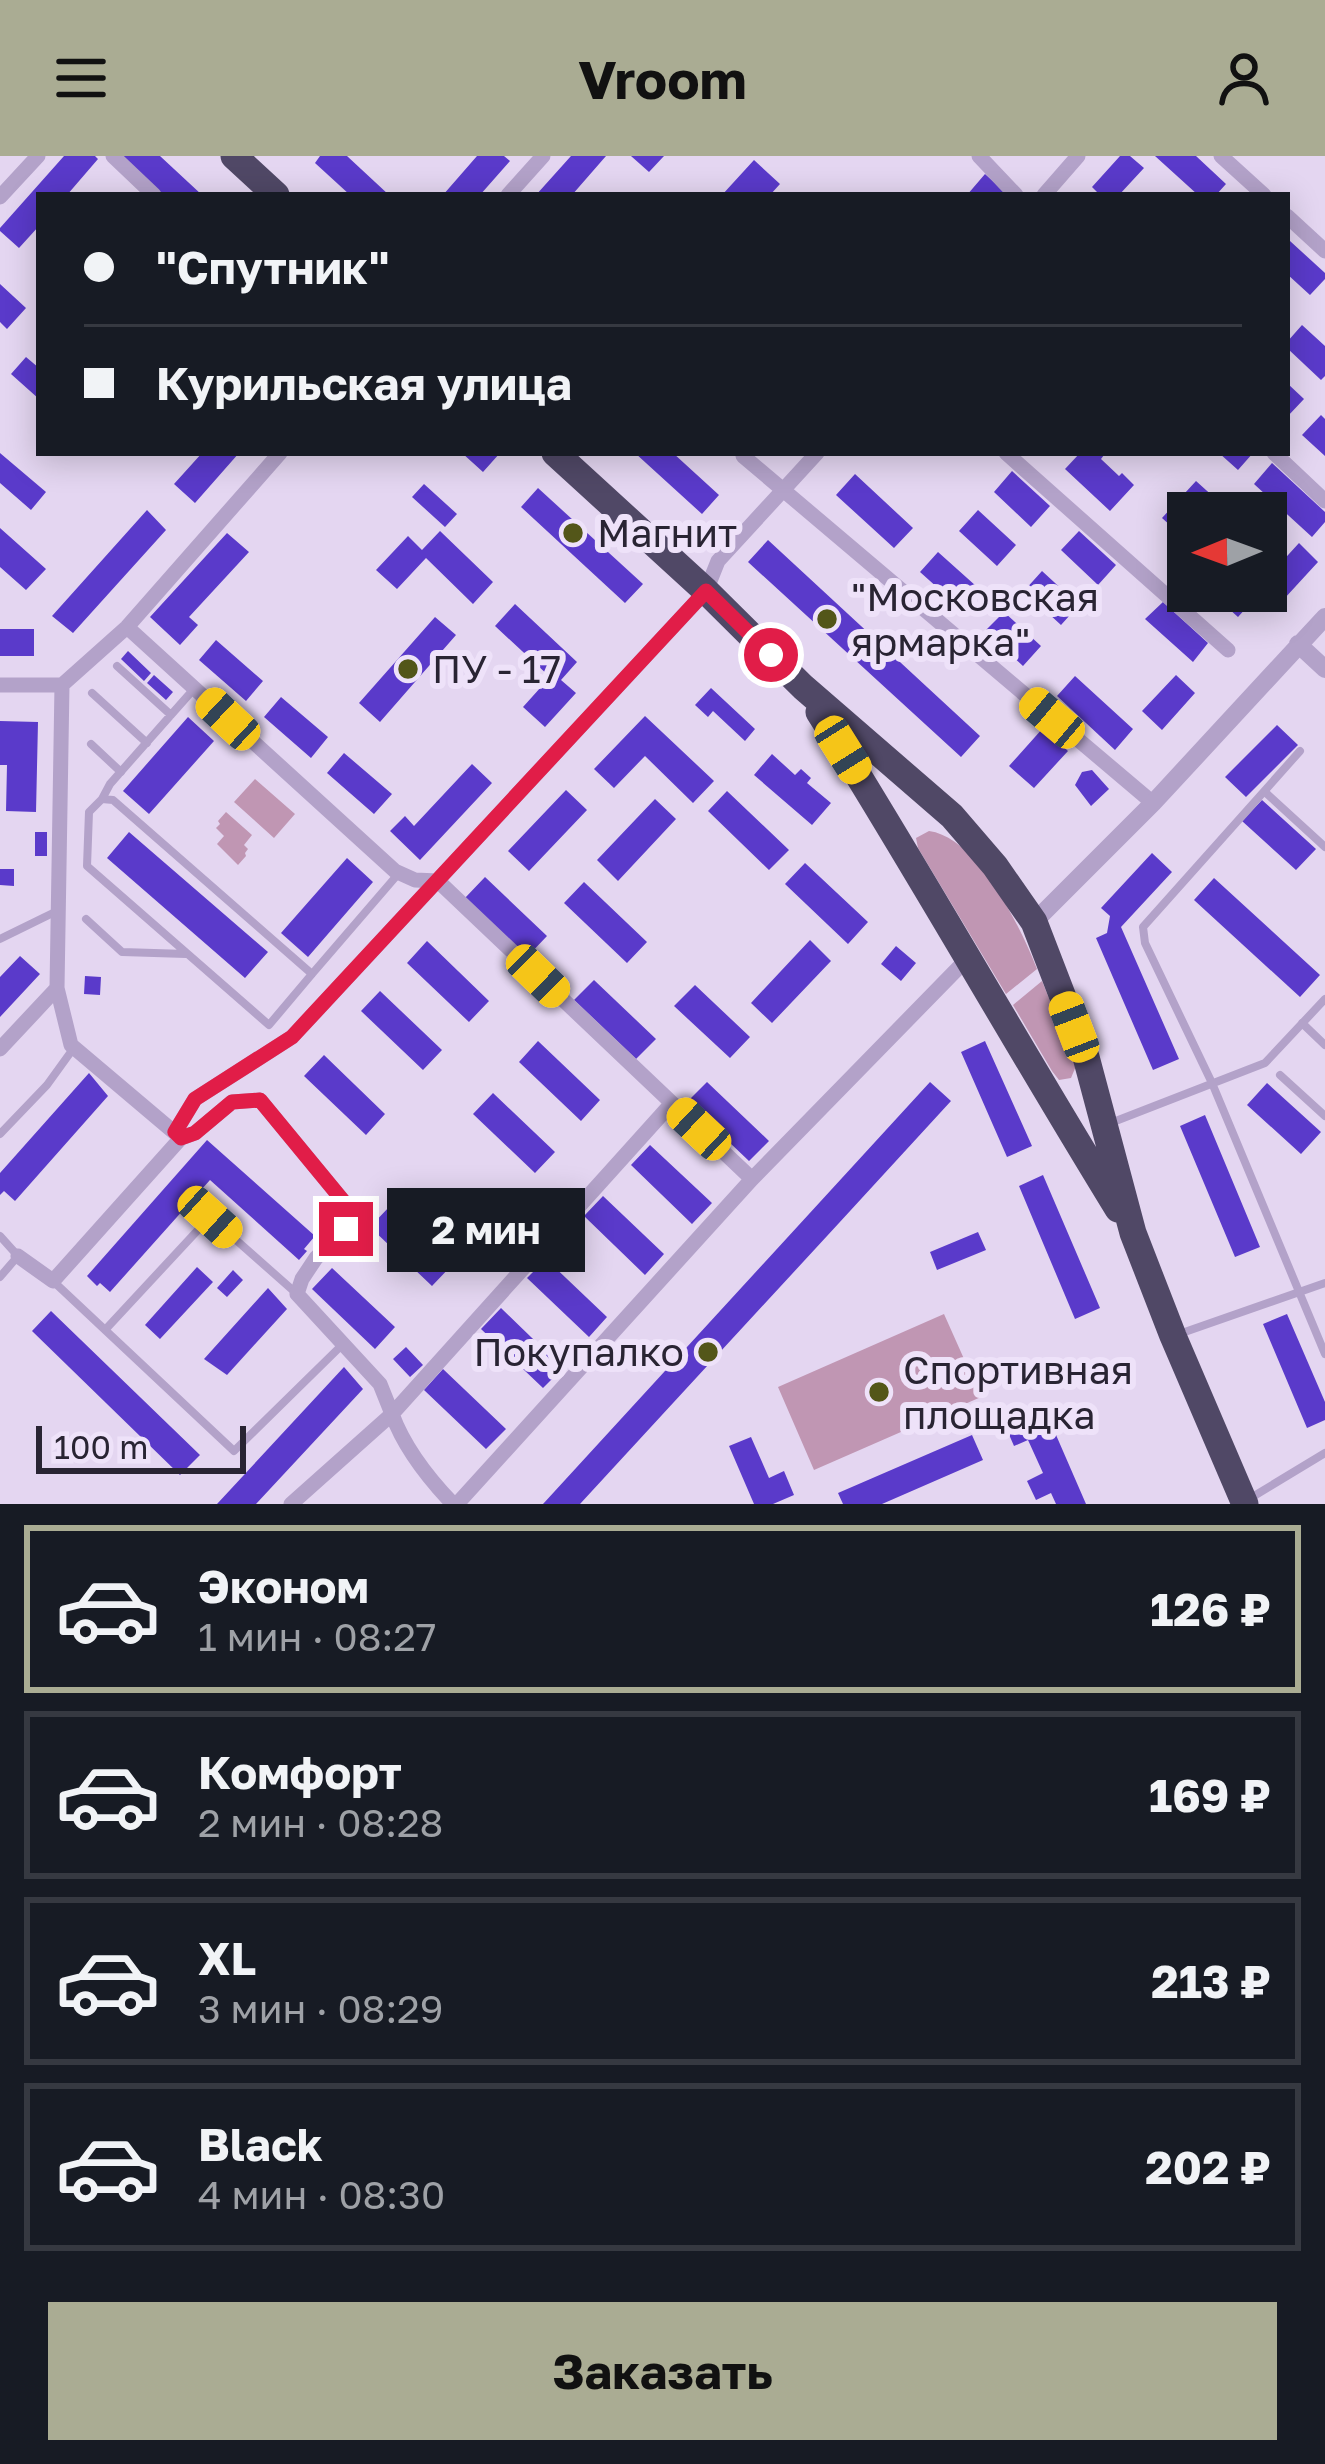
<!DOCTYPE html>
<html lang="ru">
<meta charset="utf-8">
<style>
body{margin:0;font-family:"Golos Text",sans-serif;background:#242831;color:#f1f3f6;height:100vh;display:flex;flex-direction:column;font-size:45px;white-space:nowrap}
*{box-sizing:border-box;margin:0}
p{font-size:39px;color:#9ea1a6}
.icon{flex:none;width:66px;height:66px;fill:none;stroke:currentColor;stroke-width:2;stroke-linecap:round;stroke-linejoin:round}
.map{position:relative;height:1348px;overflow:hidden}
.panel{display:flex;flex-direction:column;background:#171b24;flex:1}
.panel>*{flex:none}
.top-card{position:absolute;left:36px;top:36px;width:1254px;height:264px;border-radius:0px;box-shadow:0 6px 30px #0003;display:grid;align-content:center;height:264px;padding:0 48px;background:#171b24}
.needle{width:78px;rotate:269deg}
.fabs{position:absolute;left:1167px;top:336px;display:grid;gap:24px}
.fabs a{display:grid;place-items:center;width:120px;height:120px;border-radius:0px;background:#171b24;box-shadow:0 6px 30px #0003;font-size:60px}
.scale{position:absolute;left:36px;bottom:30px;width:210px;box-sizing:border-box;padding-left:12px;border:6px solid #292433;border-top:0;font-size:33px;line-height:42px;white-space:nowrap;color:#292433;-webkit-text-stroke:9px #eee2f9;paint-order:stroke}
.end{position:absolute;width:54px;height:54px;margin:-27px;border:15px solid #e11d48;background:#fff;box-shadow:0 0 0 6px #fff}
.from{border-radius:50%}
.bubble{position:absolute;height:84px;border-radius:0px;background:#171b24;box-shadow:0 6px 30px #0003;font-size:39px;font-weight:700;line-height:84px;text-align:center}
.car{position:absolute;width:36px;height:72px;margin:-36px -18px;border-radius:15px;box-shadow:0 0 9px 3px #0007;background:linear-gradient(#f5c518 24%,#345 0 40%,#f5c518 0 76%,#345 0 86%,#f5c518 0)}
.top-card b{display:flex;align-items:center;gap:42px;height:114px;font-size:45px}
.top-card b+b{border-top:3px solid #363941}
.top-card i{width:30px;height:30px;background:#f1f3f6}
ul{padding:21px 0 0;list-style:none}
li{display:flex;align-items:center;gap:36px;height:168px;margin:0 24px 18px;padding:0 24px;border:6px solid #363941;border-radius:0px}
li div{flex:1}
li b{display:block;font-size:45px}
li em{font-style:normal;font-weight:700}
li.active{border-color:#aaac93}
li>.icon{width:108px;height:108px;stroke-width:1.5}
.cta{display:flex;gap:24px;margin-top:auto;padding:24px 48px}
.cta a{flex:1;height:138px;border-radius:0px;background:#aaac93;color:#111;font-size:48px;font-weight:700;line-height:138px;text-align:center}
header{display:flex;justify-content:space-between;align-items:center;height:156px;padding:0 48px;background:#aaac93;color:#111;font-size:54px;font-weight:700}
.map>svg:first-child{display:block}
.green{fill:#c096b3}
.building{fill:#5a3aca}
.lines{fill:none;stroke-linecap:round;stroke-linejoin:round}
.service{stroke:#b3a2c9;stroke-width:8}
.minor{stroke:#b3a2c9;stroke-width:15}
.tertiary{stroke:#b3a2c9;stroke-width:18}
.trunk{stroke:#504866;stroke-width:27}
.route{stroke:#e11d48;stroke-width:15}
.poi-dot{fill:#535619;stroke:#eee2f9;stroke-width:4.5}
.labels{text-anchor:middle;stroke-width:12;stroke-linejoin:round;paint-order:stroke}
.poi-label{font-size:39px;fill:#292433;stroke:#eee2f9;text-anchor:start}
</style>
<header><svg class="icon" aria-label="menu" viewBox="0 0 24 24"><path d="M4 6h16M4 12h16M4 18h16"/></svg>Vroom<svg class="icon" aria-label="person" viewBox="0 0 24 24"><circle cx="12" cy="8" r="4"/><path d="M4 21q1-7 8-7t8 7"/></svg></header>
<div class="map">
<svg width="1325" height="1348" viewBox="0 0 1325 1348">
<rect width="100%" height="100%" fill="#e4d6f1"/>
<path class="green" d="M255,623L295,658L274,682L234,646Z
M226,656L252,679L244,689L248,693L245,697L246,700L238,709L217,688L224,680L216,672L220,668L218,665Z
M929,675C977,681 1021,772 1037,813L1006,838L918,692L916,682Z
M1042,825L1076,910L1071,922L1059,924L1052,915L1013,849Z
M944,1158L981,1241L814,1314L778,1231Z"/>
<path class="building" d="M64,0H95L98,3L67,39H39V70L19,92L0,75V72Z
M121,0H160L202,39H163Z
M320,0H347L389,39H350L315,7Z
M477,0H504L510,5L480,39H443Z
M571,0H606L572,39H536Z
M631,0H664L649,16Z
M1120,0H1130L1144,12L1119,39H1100L1092,31Z
M1155,0H1196L1226,28L1216,39H1198Z
M754,4L780,28L770,39H722Z
M985,18L1005,36L1003,39H967Z
M1290,85L1325,117V123L1310,139L1287,118V89Z
M0,128L26,152L7,173L0,166Z
M1302,169L1325,190V220L1321,224L1287,192V186Z
M26,201L39,212V243L11,218Z
M1287,227L1304,243L1287,261Z
M1321,259L1325,263V300L1302,279Z
M0,297L46,336L31,354L0,327Z
M202,297H239L195,347L174,328Z
M462,297H500L483,316Z
M635,297H673L719,339L702,358Z
M1080,297H1102L1104,299L1101,303L1119,320L1122,317L1134,329L1110,355L1065,313Z
M1219,297H1253L1238,314Z
M1272,307L1325,356V366L1312,381L1254,328Z
M1012,315L1050,350L1031,371L994,336Z
M855,318L913,372L894,392L836,339Z
M1196,325L1216,343L1203,357H1188V373L1182,380L1162,362Z
M424,328L457,358L445,371L412,341Z
M538,332L643,428L625,447L521,351Z
M147,354L166,374L73,477L52,460Z
M978,354L1016,389L997,410L959,375Z
M0,372L46,413L26,434L0,411Z
M440,375L493,426L473,448L426,402L397,433L376,414L408,380L422,394Z
M1079,375L1116,409L1098,429L1061,394Z
M227,377L249,396L189,461L198,469L180,489L150,461Z
M768,384L980,580L961,601L748,406Z
M1299,387L1318,406L1284,443L1266,423Z
M938,396L976,430L958,450L920,416Z
M1042,415L1079,449L1061,469L1024,435Z
M1209,435H1249L1256,441L1238,461Z
M1163,446L1208,487L1193,506L1145,463Z
M515,448L577,506L561,524L576,537L545,571L523,551L550,521L495,470Z
M1004,456L1041,490L1023,510L985,475Z
M435,461L456,479L380,566L359,547Z
M0,473H34V500H0Z
M216,484L263,525L246,545L199,504Z
M128,495L151,517L144,525L121,503Z
M154,519L173,536L166,544L147,527Z
M1176,519L1195,537L1162,574L1142,555Z
M1075,520L1133,573L1115,594L1057,540Z
M711,532L755,573L745,585L713,555L708,561L695,549Z
M281,541L328,581L311,602L264,561Z
M645,560L714,625L693,647L645,600L614,632L594,613Z
M188,561L214,585L149,658L123,635Z
M0,565L38,566L36,656L6,655L7,609H0Z
M1277,569L1298,589L1246,641L1225,621Z
M1043,572L1068,595L1034,632L1009,610Z
M344,597L392,638L374,658L327,617Z
M772,598L795,619L801,613L811,622L807,627L831,647L812,669L754,619Z
M472,608L492,627L420,704L390,675L405,660L414,670Z
M1092,614L1109,633L1091,650L1075,629L1082,616Z
M566,634L587,654L529,715L508,695Z
M727,635L789,694L769,714L708,655Z
M655,643L676,663L618,725L597,704Z
M1262,644L1316,693L1296,714L1242,665Z
M35,676H47V700H35Z
M129,676L268,796L245,822L107,702Z
M1152,697L1172,716L1121,771L1179,903L1153,914L1096,782L1107,777L1110,760L1101,752Z
M347,702L373,726L308,801L281,777Z
M805,707L868,766L848,788L785,728Z
M0,713H14V730L0,729Z
M485,721L547,780L527,801L465,742Z
M1214,722L1320,819L1300,841L1194,744Z
M584,726L647,786L627,807L564,747Z
M810,784L831,805L772,867L751,847Z
M427,785L489,845L469,866L407,807Z
M896,790L916,807L901,825L881,808Z
M20,800L40,818L0,861V821Z
M85,820L101,821L100,839L84,838Z
M594,824L656,883L636,903L574,844Z
M695,829L750,881L730,902L674,850Z
M380,835L442,894L423,914L361,855Z
M538,885L600,944L581,965L519,906Z
M985,885L1032,990L1007,1001L961,896Z
M324,899L385,958L366,979L304,920Z
M89,917L108,940L15,1045L4,1035L0,1039V1017Z
M707,926L769,985L749,1005L687,946Z
M930,926L951,945L839,1067L580,1348H543Z
M1267,927L1321,976L1301,998L1247,949Z
M493,937L555,996L535,1017L473,958Z
M1205,959L1260,1091L1235,1101L1180,970Z
M207,984L315,1080L304,1093L307,1095L299,1104L210,1024L110,1136L100,1127L97,1130L87,1120Z
M650,989L712,1047L692,1068L631,1009Z
M1043,1019L1100,1152L1075,1163L1019,1030Z
M603,1040L664,1098L645,1119L584,1060Z
M390,1050L452,1109L432,1130L370,1071Z
M978,1076L986,1094L937,1114L930,1096Z
M546,1103L607,1161L589,1181L527,1122Z
M197,1111L213,1126L160,1183L145,1169Z
M332,1112L395,1171L375,1193L312,1133Z
M233,1114L243,1124L227,1141L217,1132Z
M268,1132L287,1153L227,1219L204,1203Z
M501,1152L563,1212L543,1232L481,1173Z
M51,1155L200,1299L180,1319L32,1175Z
M1287,1158L1325,1246V1264L1307,1272L1263,1168Z
M406,1191L423,1209L410,1221L393,1203Z
M344,1211L363,1233L256,1348H217Z
M443,1213L506,1273L486,1293L424,1234Z
M1043,1249L1086,1348H1056L1051,1337L1036,1344L1027,1325L1043,1317L1028,1284L1014,1290L1004,1267Z
M972,1279L983,1304L882,1348H843L838,1337Z
M751,1281L769,1322L784,1315L794,1339L773,1348H754L729,1290Z"/>
<g class="lines">
<path class="service" d="M117,510L171,559
M92,537L147,587
M91,588L121,616
M1300,595L1143,771L1145,787L1212,927L1325,1198
M1265,636L1325,691
M102,643L110,628L193,534
M86,763L122,796L186,798
M0,783L57,755
M312,818L269,869L87,710L89,656L102,643L113,644L312,818L399,717
M1302,867L1325,889
M1280,919L1325,960
M1108,968L1265,907L1325,843
M0,978L47,929L73,893
M0,1080L18,1100L0,1121
M54,1126L234,1295L342,1189
M105,1174L210,1061L296,1137
M1179,1178L1325,1127
M1249,1343L1325,1297"/>
<path class="minor" d="M113,0L154,39
M979,0L1016,39
M1221,0L1264,39
M508,39L543,0
M1044,39L1078,0
M0,41L38,0
M1287,60L1325,95
M1006,297L1228,494
M1274,297L1325,345
M743,300L1153,647
M127,471L395,715L415,724L438,725L752,1023
M0,529H62
M0,893L57,832
M18,1100L53,1125L181,982L71,889L57,832L62,529L127,471L280,297
M291,1348L392,1258L380,1228L297,1138L302,1123L316,1102L346,1073L349,1064L344,1046L260,944L232,946L195,977L181,982L175,976L195,943L292,881L706,435L718,405L817,297
M453,1348C429,1323 404,1291 392,1258L672,947
M457,1348L752,1023L967,803"/>
<path class="tertiary" d="M1298,488L1325,513
M1034,766L1153,647L1325,461"/>
<path class="trunk" d="M234,0L276,39
M555,297L706,435L803,531L952,660L995,710L1034,766L1086,901L1133,1077L1173,1180L1245,1348
M819,556C922,720 1017,889 1118,1053"/>
</g>
<g class="lines">
<path class="route" d="M346,1073L350,1064L344,1046L260,944L232,946L195,977L181,982L175,976L195,943L292,881L706,435L771,499"/>
</g>
<g class="poi-dot">
<circle cx="573" cy="377" r="12"/>
<circle cx="827" cy="463" r="12"/>
<circle cx="408" cy="513" r="12"/>
<circle cx="708" cy="1196" r="12"/>
<circle cx="879" cy="1236" r="12"/>
</g>
<g class="labels">
<g class="poi-label">
<text x="597" y="391">Магнит</text>
<text x="851" y="455">"Московская<tspan x="851" dy="45">ярмарка"</tspan></text>
<text x="432" y="527">ПУ - 17</text>
<text x="684" y="1210" text-anchor="end">Покупалко</text>
<text x="903" y="1228">Спортивная<tspan x="903" dy="45">площадка</tspan></text>
</g>
</g>
</svg>
<div class="fabs">
<a><svg class="needle" viewBox="-14 -14 28 28"><path d="M0-13l5 13h-10z" fill="#e53935"/><path d="M0 13l5-13h-10z" fill="#9ea1a6"/></svg></a>
</div>
<div class="scale">100 m</div>
<i class="end from" style="left:771px;top:499px"></i>
<i class="end" style="left:346px;top:1073px"></i>
<div class="bubble" style="left:387px;top:1032px;width:198px">2 мин</div>
<i class="car" style="left:1052px;top:562px;rotate:310deg"></i>
<i class="car" style="left:228px;top:563px;rotate:313deg"></i>
<i class="car" style="left:843px;top:594px;rotate:148deg"></i>
<i class="car" style="left:538px;top:820px;rotate:134deg"></i>
<i class="car" style="left:1074px;top:871px;rotate:339deg"></i>
<i class="car" style="left:699px;top:973px;rotate:313deg"></i>
<i class="car" style="left:210px;top:1061px;rotate:132deg"></i>
<div class="top-card">
<b><i class="from"></i>&quot;Спутник&quot;</b>
<b><i></i>Курильская улица</b>
</div>
</div>
<section class="panel">
<ul>
<li class="active"><svg class="icon" aria-label="car" viewBox="0 0 24 24"><path d="M5 17H2v-5l4-1 3-4h7l3 4 3 1v5h-3M9 17h6M6 11h13"/><circle cx="7" cy="17" r="2"/><circle cx="17" cy="17" r="2"/></svg><div><b>Эконом</b><p>1 мин · 08:27</p></div><em>126 ₽</em></li>
<li><svg class="icon" aria-label="car" viewBox="0 0 24 24"><path d="M5 17H2v-5l4-1 3-4h7l3 4 3 1v5h-3M9 17h6M6 11h13"/><circle cx="7" cy="17" r="2"/><circle cx="17" cy="17" r="2"/></svg><div><b>Комфорт</b><p>2 мин · 08:28</p></div><em>169 ₽</em></li>
<li><svg class="icon" aria-label="car" viewBox="0 0 24 24"><path d="M5 17H2v-5l4-1 3-4h7l3 4 3 1v5h-3M9 17h6M6 11h13"/><circle cx="7" cy="17" r="2"/><circle cx="17" cy="17" r="2"/></svg><div><b>XL</b><p>3 мин · 08:29</p></div><em>213 ₽</em></li>
<li><svg class="icon" aria-label="car" viewBox="0 0 24 24"><path d="M5 17H2v-5l4-1 3-4h7l3 4 3 1v5h-3M9 17h6M6 11h13"/><circle cx="7" cy="17" r="2"/><circle cx="17" cy="17" r="2"/></svg><div><b>Black</b><p>4 мин · 08:30</p></div><em>202 ₽</em></li>
</ul>
<div class="cta"><a>Заказать</a></div>
</section>
